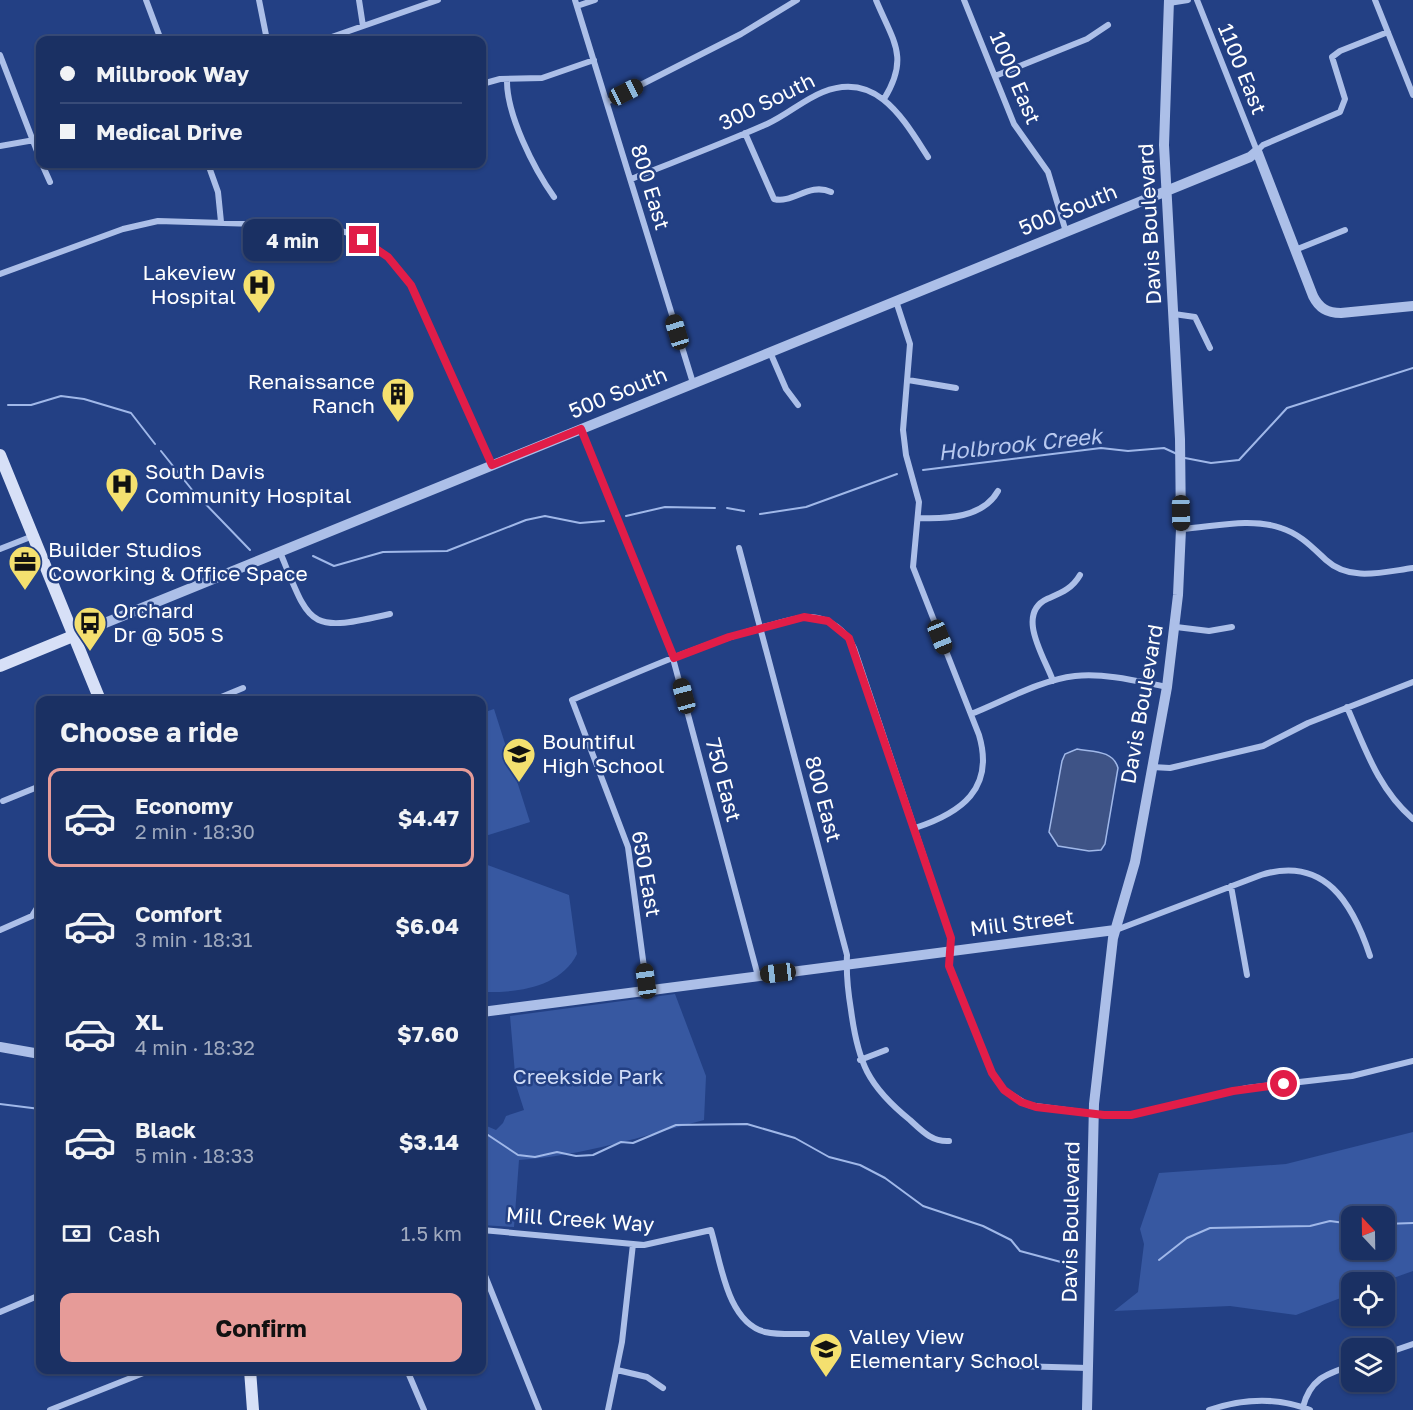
<!DOCTYPE html>
<meta charset="utf-8">
<style>
body{margin:0;font-family:"Golos Text",sans-serif;background:#233869;color:#f1f3f6;height:100vh;display:flex;flex-direction:column;font-size:22px;white-space:nowrap}
*{box-sizing:border-box;margin:0}
p{font-size:20px;color:#9fa9be}
.icon{flex:none;width:33px;height:33px;fill:none;stroke:currentColor;stroke-width:2;stroke-linecap:round;stroke-linejoin:round}
.map{position:relative;flex:1;overflow:hidden}
.details{position:absolute;left:36px;top:696px;width:450px;height:678px;display:flex;flex-direction:column;background:#1a3063;border-radius:12px;box-shadow:0 2px 4px #0004,0 0 0 2px #384b78}
.details>*{flex:none}
.top-card{position:absolute;left:36px;top:36px;width:450px;height:132px;border-radius:12px;box-shadow:0 2px 4px #0004,0 0 0 2px #384b78;display:grid;align-content:center;height:132px;padding:0 24px;background:#1a3063}
.needle{width:39px;rotate:338deg}
.tools{position:absolute;left:1341px;top:1206px;display:grid;gap:12px}
.tools a{display:grid;place-items:center;width:54px;height:54px;border-radius:12px;background:#1a3063;box-shadow:0 2px 4px #0004,0 0 0 2px #384b78;font-size:30px}
.end{position:absolute;width:27px;height:27px;margin:-14px;border:8px solid #e11d48;background:#fff;box-shadow:0 0 0 3px #fff}
.from{border-radius:50%}
.bubble{position:absolute;height:42px;border-radius:12px;background:#1a3063;box-shadow:0 2px 4px #0004,0 0 0 2px #384b78;font-size:20px;font-weight:700;line-height:42px;text-align:center}
.car{position:absolute;width:18px;height:36px;margin:-18px -9px;border-radius:8px;box-shadow:0 0 4px 2px #0007;background:linear-gradient(#222 24%,#8ab4d8 0 40%,#222 0 76%,#8ab4d8 0 86%,#222 0)}
.top-card b{display:flex;align-items:center;gap:21px;height:57px;font-size:22px}
.top-card b+b{border-top:2px solid #384b78}
.top-card i{width:15px;height:15px;background:#f1f3f6}
ul{padding:0;list-style:none}
li{display:flex;align-items:center;gap:18px;height:99px;margin:0 12px 9px;padding:0 12px;border:3px solid transparent;border-radius:12px}
li div{flex:1}
li b{display:block;font-size:22px}
li em{font-style:normal;font-weight:700}
li.on{border-color:#e69b98}
li>.icon{width:54px;height:54px;stroke-width:1.5}
h2{padding:0 24px;font-size:27px;line-height:72px}
.pay{display:flex;align-items:center;gap:15px;height:66px;padding:0 24px;font-size:22px}
.pay p{margin-inline-start:auto}
.button{display:flex;gap:12px;margin-top:auto;padding:12px 24px}
.button a{flex:1;height:69px;border-radius:12px;background:#e69b98;color:#111;font-size:24px;font-weight:700;line-height:69px;text-align:center}
.map>svg:first-child{display:block}
.green{fill:#3758a1;fill-rule:evenodd}
.water{fill:#3e5386;stroke:#a0b8e9;stroke-width:1.5}
.lines{fill:none;stroke-linecap:round;stroke-linejoin:round}
.stream{stroke:#a0b8e9;stroke-width:2}
.minor{stroke:#acbfe8;stroke-width:6}
.tertiary{stroke:#acbfe8;stroke-width:10}
.secondary{stroke:#d7e0f7;stroke-width:12}
.route{stroke:#e11d48;stroke-width:8}
.labels{text-anchor:middle;stroke-width:5;stroke-linejoin:round;paint-order:stroke}
.street-label{font-size:21px;fill:#fff;stroke:#234084}
.poi-label{font-size:21px;fill:#fff;stroke:#234084;text-anchor:start}
.park-label{font-size:21px;fill:#d0dcf6;stroke:#234084}
.water-label{font-size:22px;font-style:italic;fill:#b8c9f0;stroke:#234084}
</style>
<div class="map">
<svg width="1413" height="1410" viewBox="0 0 1413 1410">
<rect width="100%" height="100%" fill="#234084"/>
<path class="green" d="M494,709L530,822L482,837V713Z
M482,863L569,895L577,954C560,988 516,993 482,992Z
M675,994L706,1076L704,1120C643,1136 582,1156 519,1160L514,1227L482,1225V1124L496,1130L503,1123L506,1116L524,1110L516,1085L510,1016Z
M1413,1132V1271L1382,1282H1352L1351,1294L1296,1315L1230,1306L1114,1311L1138,1292L1144,1244L1140,1229L1159,1173L1286,1164ZM1352,1216H1384V1250H1352Z"/>
<path class="water" d="M1077,749C1093,752 1113,750 1118,768L1105,844L1101,850L1089,851L1058,846L1049,832L1062,761L1065,754Z"/>
<g class="lines">
<path class="stream" d="M8,405H31L61,396L84,399L131,413L155,444
M161,451L193,491L250,550
M1185,458L1211,463L1239,460L1287,408L1413,368
M923,470L1101,448L1128,451L1164,448L1177,454
M727,508L744,511
M760,514L806,507L897,474
M626,516L665,507L715,508
M313,556L334,566L383,552L447,551L526,520L545,516L580,523L604,521
M0,1104L40,1109
M482,1131L518,1155L535,1157L557,1152L576,1156L593,1155L621,1142L633,1143L676,1125L747,1124L795,1138L829,1157L860,1165L885,1178L923,1206L983,1226L1011,1240L1020,1251L1072,1265
M1384,1224L1413,1223
M1159,1260L1187,1238L1210,1228L1310,1226L1330,1221L1352,1224"/>
<path class="minor" d="M146,0L161,40
M259,0L267,40
M359,0L363,26
M575,0L693,383
M876,0C893,41 910,57 884,99
M964,0L1014,124L1048,172L1066,232
M1197,0L1257,151L1263,145L1340,112L1345,99L1332,57L1340,51L1388,32
M1375,0L1413,95
M1169,3L1188,0
M577,6L595,0
M323,40L438,0
M0,55L40,159
M995,76L1087,39L1108,25
M507,79C506,114 534,169 554,197
M482,84L500,79L542,78L594,60
M607,102L741,34L797,0
M745,133L774,199C793,204 809,182 831,192
M0,146L40,139
M42,164L50,182
M208,164L218,192L221,222
M631,179C676,161 722,144 767,124C787,115 803,100 823,92C877,70 904,120 928,157
M1295,250L1345,230
M0,274L123,229L158,221L315,226L345,232L363,239L388,257L411,285L492,465
M896,301L910,344L903,430L906,455L919,502L913,567L979,735C995,789 961,813 915,828
M1174,314L1195,317L1210,348
M770,352L786,389L798,405
M908,380L956,388
M581,429L671,651L758,976
M919,518C946,519 983,518 998,491
M1181,529C1213,527 1250,517 1281,528C1300,534 1312,547 1326,560C1350,582 1383,572 1413,568
M739,548L847,955C846,974 848,992 851,1010C858,1063 868,1086 910,1120C922,1131 932,1142 949,1141
M0,549L33,536
M280,552C311,627 307,633 390,614
M1176,627L1209,631L1232,627
M1053,681C1045,658 1015,614 1047,599C1061,593 1072,589 1080,575
M214,700L243,688
M1347,707C1365,748 1378,789 1413,819
M971,714C1004,701 1040,680 1075,676C1106,673 1137,681 1167,687
M1152,767L1170,768L1263,746L1308,723L1413,682
M3,801L40,786
M1231,886L1247,975
M0,930L32,916L40,903
M1116,930L1261,875C1325,855 1353,904 1370,956
M647,990L628,847L572,700C636,673 700,644 767,626C781,623 797,616 812,617C831,619 846,631 854,648L951,938L949,966L992,1073L1004,1090L1028,1105L1104,1115H1131L1247,1088L1352,1076L1413,1061
M860,1060L886,1050
M482,1230L644,1245L711,1230C721,1263 727,1322 765,1332C779,1335 793,1334 807,1334
M482,1268L539,1410
M0,1312L40,1295
M1384,1354L1413,1344
M995,1358L1014,1366L1088,1368
M407,1370L424,1410
M617,1370L647,1377L663,1388
M1303,1407C1310,1379 1326,1374 1352,1365
M50,1410L151,1370
M608,1410L622,1342L633,1244
M1209,1410C1242,1399 1278,1397 1310,1410"/>
<path class="tertiary" d="M73,636L1250,157L1257,151L1313,296C1319,308 1327,313 1341,313L1413,306
M482,1012L1115,930
M0,1047L40,1054
M1087,1410L1094,1104L1113,938L1135,862L1167,687L1178,595L1181,529L1180,439L1164,145L1169,0"/>
<path class="secondary" d="M0,455L100,700
M0,666L73,636
M250,1370L253,1410"/>
</g>
<g class="lines">
<path class="route" d="M363,240L388,257L411,285L492,465L581,429L674,658L729,637L804,617L828,621L849,638L951,938L949,966L992,1073L1004,1090L1021,1102L1036,1107L1104,1115H1131L1233,1091L1284,1084"/>
</g>
<defs>
<symbol id="hospital-pin" viewBox="-11 -11 22 30"><path d="M0 17L-7.5 6A9.5 9.5 0 1 1 7.5 6Z" fill="#f4e06f" stroke="#234084"/><path d="M-5-5h3v3.5h4V-5h3V5h-3V1.5h-4V5h-3Z" fill="#111"/></symbol>
<symbol id="building-pin" viewBox="-11 -11 22 30"><path d="M0 17L-7.5 6A9.5 9.5 0 1 1 7.5 6Z" fill="#f4e06f" stroke="#234084"/><path d="M-4-6H4V6H1V3H-1V6H-4ZM-2.5-4.3h1.7v1.8h-1.7ZM.8-4.3h1.7v1.8H.8ZM-2.5-1h1.7V.8h-1.7ZM.8-1h1.7V.8H.8Z" fill="#111"/></symbol>
<symbol id="office-pin" viewBox="-11 -11 22 30"><path d="M0 17L-7.5 6A9.5 9.5 0 1 1 7.5 6Z" fill="#f4e06f" stroke="#234084"/><path d="M-6-3h4V-5.5h4V-3h4V5H-6ZM-1-4.5V-3h2v-1.5ZM-6 0V1H6V0Z" fill="#111"/></symbol>
<symbol id="bus-pin" viewBox="-11 -11 22 30"><path d="M0 17L-7.5 6A9.5 9.5 0 1 1 7.5 6Z" fill="#f4e06f" stroke="#234084"/><path d="M-5-6H5V4H4V6H2V4H-2V6H-4V4H-5ZM-3.5-4V0h7V-4ZM-3.5 1.2v1.5H-2V1.2ZM2 1.2v1.5H3.5V1.2Z" fill="#111"/></symbol>
<symbol id="school-pin" viewBox="-11 -11 22 30"><path d="M0 17L-7.5 6A9.5 9.5 0 1 1 7.5 6Z" fill="#f4e06f" stroke="#234084"/><path d="M0-5L7-2L0 1L-7-2ZM-4 1L0 2.5L4 1V4Q0 6-4 4Z" fill="#111"/></symbol>
</defs>
<g fill-rule="evenodd">
<use href="#hospital-pin" x="240" y="266" width="38" height="52"/>
<use href="#building-pin" x="379" y="375" width="38" height="52"/>
<use href="#hospital-pin" x="103" y="465" width="38" height="52"/>
<use href="#office-pin" x="6" y="543" width="38" height="52"/>
<use href="#bus-pin" x="71" y="604" width="38" height="52"/>
<use href="#school-pin" x="500" y="735" width="38" height="52"/>
<use href="#school-pin" x="807" y="1330" width="38" height="52"/>
</g>
<g class="labels">
<g class="street-label">
<text transform="translate(1242 69) rotate(68)" y="7">1100 East</text>
<text transform="translate(1015 78) rotate(67)" y="7">1000 East</text>
<text transform="translate(767 102) rotate(-26)" y="7">300 South</text>
<text transform="translate(650 187) rotate(73)" y="7">800 East</text>
<text transform="translate(1068 210) rotate(-22)" y="7">500 South</text>
<text transform="translate(1150 224) rotate(-93)" y="7">Davis Boulevard</text>
<text transform="translate(618 393) rotate(-22)" y="7">500 South</text>
<text transform="translate(1142 704) rotate(-80)" y="7">Davis Boulevard</text>
<text transform="translate(723 780) rotate(75)" y="7">750 East</text>
<text transform="translate(823 799) rotate(75)" y="7">800 East</text>
<text transform="translate(646 874) rotate(80)" y="7">650 East</text>
<text transform="translate(1022 923) rotate(-7)" y="7">Mill Street</text>
<text transform="translate(580 1220) rotate(4)" y="7">Mill Creek Way</text>
<text transform="translate(1071 1222) rotate(-89)" y="7">Davis Boulevard</text>
</g>
<g class="poi-label">
<text x="236" y="280" text-anchor="end">Lakeview<tspan x="236" dy="24">Hospital</tspan></text>
<text x="375" y="389" text-anchor="end">Renaissance<tspan x="375" dy="24">Ranch</tspan></text>
<text x="145" y="479">South Davis<tspan x="145" dy="24">Community Hospital</tspan></text>
<text x="48" y="557">Builder Studios<tspan x="48" dy="24">Coworking &amp; Office Space</tspan></text>
<text x="113" y="618">Orchard<tspan x="113" dy="24">Dr @ 505 S</tspan></text>
<text x="542" y="749">Bountiful<tspan x="542" dy="24">High School</tspan></text>
<text x="849" y="1344">Valley View<tspan x="849" dy="24">Elementary School</tspan></text>
</g>
<g class="park-label">
<text x="588" y="1084">Creekside Park</text>
</g>
<g class="water-label">
<text transform="translate(1020 444) rotate(-6)" y="8">Holbrook Creek</text>
</g>
</g>
</svg>
<div class="tools">
<a><svg class="needle" viewBox="-14 -14 28 28"><path d="M0-13l5 13h-10z" fill="#e53935"/><path d="M0 13l5-13h-10z" fill="#9fa9be"/></svg></a>
<a><svg class="icon" aria-label="locate" viewBox="0 0 24 24"><circle cx="12" cy="12" r="6"/><path d="M12 2v4M12 18v4M2 12h4M18 12h4"/></svg></a>
<a><svg class="icon" aria-label="layers" viewBox="0 0 24 24"><path d="M12 4l9 5-9 5-9-5zM3 14l9 5 9-5"/></svg></a>
</div>
<i class="end from" style="left:1284px;top:1084px"></i>
<i class="end" style="left:363px;top:240px"></i>
<div class="bubble" style="left:243px;top:219px;width:99px">4 min</div>
<i class="car" style="left:626px;top:92px;rotate:63deg"></i>
<i class="car" style="left:677px;top:332px;rotate:343deg"></i>
<i class="car" style="left:1181px;top:513px;rotate:179deg"></i>
<i class="car" style="left:940px;top:637px;rotate:158deg"></i>
<i class="car" style="left:684px;top:696px;rotate:345deg"></i>
<i class="car" style="left:778px;top:973px;rotate:263deg"></i>
<i class="car" style="left:646px;top:981px;rotate:352deg"></i>
<div class="top-card">
<b><i class="from"></i>Millbrook Way</b>
<b><i></i>Medical Drive</b>
</div>
<section class="details">
<h2>Choose a ride</h2>
<ul>
<li class="on"><svg class="icon" aria-label="car" viewBox="0 0 24 24"><path d="M5 17H2v-5l4-1 3-4h7l3 4 3 1v5h-3M9 17h6M6 11h13"/><circle cx="7" cy="17" r="2"/><circle cx="17" cy="17" r="2"/></svg><div><b>Economy</b><p>2 min · 18:30</p></div><em>$4.47</em></li>
<li><svg class="icon" aria-label="car" viewBox="0 0 24 24"><path d="M5 17H2v-5l4-1 3-4h7l3 4 3 1v5h-3M9 17h6M6 11h13"/><circle cx="7" cy="17" r="2"/><circle cx="17" cy="17" r="2"/></svg><div><b>Comfort</b><p>3 min · 18:31</p></div><em>$6.04</em></li>
<li><svg class="icon" aria-label="car" viewBox="0 0 24 24"><path d="M5 17H2v-5l4-1 3-4h7l3 4 3 1v5h-3M9 17h6M6 11h13"/><circle cx="7" cy="17" r="2"/><circle cx="17" cy="17" r="2"/></svg><div><b>XL</b><p>4 min · 18:32</p></div><em>$7.60</em></li>
<li><svg class="icon" aria-label="car" viewBox="0 0 24 24"><path d="M5 17H2v-5l4-1 3-4h7l3 4 3 1v5h-3M9 17h6M6 11h13"/><circle cx="7" cy="17" r="2"/><circle cx="17" cy="17" r="2"/></svg><div><b>Black</b><p>5 min · 18:33</p></div><em>$3.14</em></li>
</ul>
<div class="pay"><svg class="icon" aria-label="cash" viewBox="0 0 24 24"><path d="M3 7h18v10H3z"/><circle cx="12" cy="12" r="2"/></svg>Cash<p>1.5 km</p></div>
<div class="button"><a>Confirm</a></div>
</section>
</div>
